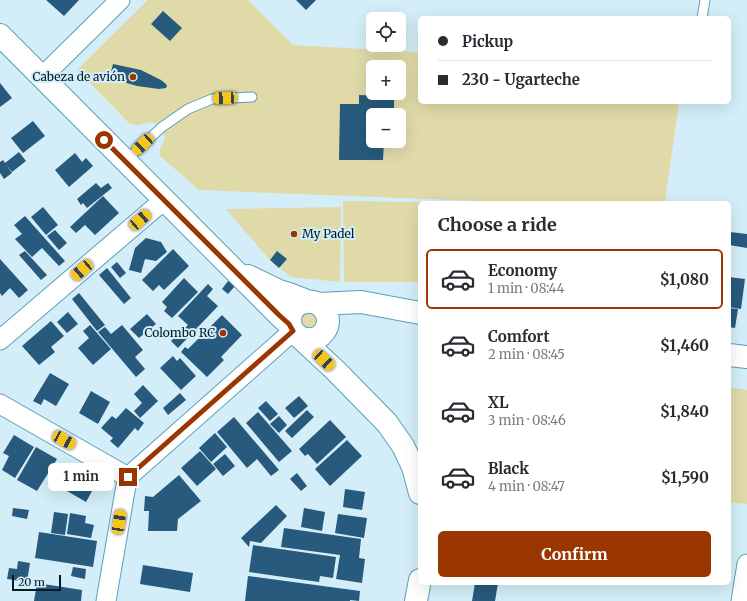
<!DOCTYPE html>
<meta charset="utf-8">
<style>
body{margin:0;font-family:Merriweather,serif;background:#f2f2f3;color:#2b2b33;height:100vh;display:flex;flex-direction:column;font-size:15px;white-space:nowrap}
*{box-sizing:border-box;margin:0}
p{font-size:13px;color:#7c7c81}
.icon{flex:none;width:22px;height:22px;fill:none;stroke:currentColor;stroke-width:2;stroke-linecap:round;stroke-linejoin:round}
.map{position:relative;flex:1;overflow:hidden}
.side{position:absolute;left:418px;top:201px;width:313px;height:384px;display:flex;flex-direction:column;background:#fff;border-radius:6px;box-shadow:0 4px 16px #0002}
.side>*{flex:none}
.guide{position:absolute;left:418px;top:16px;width:313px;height:88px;border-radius:6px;box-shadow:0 4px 16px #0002;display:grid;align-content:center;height:88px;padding:0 20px;background:#fff}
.buttons{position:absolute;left:366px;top:12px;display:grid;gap:8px}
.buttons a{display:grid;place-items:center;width:40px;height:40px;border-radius:6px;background:#fff;box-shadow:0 4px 16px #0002;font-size:20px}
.scale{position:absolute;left:12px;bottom:10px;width:49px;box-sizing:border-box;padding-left:4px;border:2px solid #001c25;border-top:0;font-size:11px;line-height:14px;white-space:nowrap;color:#001c25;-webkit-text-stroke:3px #d3eef8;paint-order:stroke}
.end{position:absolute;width:18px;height:18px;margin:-9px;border:5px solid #9a3600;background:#fff;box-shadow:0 0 0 2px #fff}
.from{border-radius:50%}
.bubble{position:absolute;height:28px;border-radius:6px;background:#fff;box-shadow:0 4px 16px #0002;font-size:13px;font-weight:700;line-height:28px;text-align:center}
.car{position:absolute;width:12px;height:24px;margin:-12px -6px;border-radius:5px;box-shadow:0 0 3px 1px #0007;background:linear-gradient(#f5c518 24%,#345 0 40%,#f5c518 0 76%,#345 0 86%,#f5c518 0)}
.guide b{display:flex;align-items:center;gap:14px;height:38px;font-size:15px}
.guide b+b{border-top:1px solid #e1e1e2}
.guide i{width:10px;height:10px;background:#2b2b33}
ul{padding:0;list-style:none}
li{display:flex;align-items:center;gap:12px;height:60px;margin:0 8px 6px;padding:0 12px;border:2px solid transparent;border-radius:6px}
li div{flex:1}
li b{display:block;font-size:15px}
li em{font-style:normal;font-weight:700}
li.selected{border-color:#9a3600}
li>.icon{width:36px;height:36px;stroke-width:1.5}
h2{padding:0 20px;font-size:18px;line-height:48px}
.primary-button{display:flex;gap:8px;margin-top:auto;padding:8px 20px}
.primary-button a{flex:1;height:46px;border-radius:6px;background:#9a3600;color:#fff;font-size:16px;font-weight:700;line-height:46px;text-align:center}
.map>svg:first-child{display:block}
.green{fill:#e0daa9;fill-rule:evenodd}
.building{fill:#275a7c}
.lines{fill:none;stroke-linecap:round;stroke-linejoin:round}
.lane-casing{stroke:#5aa0b7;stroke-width:11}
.street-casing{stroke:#5aa0b7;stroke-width:21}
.secondary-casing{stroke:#5aa0b7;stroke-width:24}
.lane{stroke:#fff;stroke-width:9}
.street{stroke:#fff;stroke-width:19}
.secondary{stroke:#fff;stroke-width:22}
.route{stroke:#9a3600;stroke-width:5}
.poi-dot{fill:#9a3600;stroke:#d3eef8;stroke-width:1.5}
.labels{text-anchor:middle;stroke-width:4;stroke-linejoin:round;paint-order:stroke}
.poi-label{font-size:12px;fill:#001c25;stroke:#d3eef8;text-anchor:end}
</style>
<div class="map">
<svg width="747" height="601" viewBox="0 0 747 601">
<rect width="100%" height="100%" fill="#d3eef8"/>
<path class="green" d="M148,0H248L293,45L420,52V102H679L665,203H531L199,190L160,156V149L165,137L162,127L151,122L138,125L130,124L77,70ZM373,67H399V93H373ZM373,115H399V141H373Z
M343,201L425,202V203H420V282H344Z
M341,207L340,282L291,277L269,259L226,209Z
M313,309L320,326L303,333L296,316Z
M729,387L747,390V504L729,502Z"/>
<path class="building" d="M46,0H79L64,16Z
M296,0H316L306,10Z
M163,11L182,28L170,41L151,24Z
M113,64L141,70L161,80L166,84L167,86L166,88L159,89L137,86L123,82L110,76Z
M0,83L12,98L0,107Z
M359,95L394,96V114L384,113V115H373V141H384L383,160H339L340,104H359Z
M33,121L45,136L23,153L11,138Z
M19,152L26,161L12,172L5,163Z
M75,153L82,162L86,158L93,166L69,187L55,170Z
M3,160L12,173L4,179L0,173V162Z
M96,183L101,188L108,183L112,188L87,208L83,203L81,205L77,199Z
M103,196L119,213L95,235L85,225L76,233L70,227Z
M43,207L58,225L46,235L31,217Z
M25,216L65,261L59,266L42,248L32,257L15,239L22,234L14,225Z
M55,230L67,243L59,250L47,236Z
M730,232L747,234V248L729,245Z
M146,238L161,242L167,252L156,261L145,259L141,273L129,270L135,248Z
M173,249L189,266L164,290L159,285L153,291L142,280Z
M25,251L47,275L41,280L19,255Z
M277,251L287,259L279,268L270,260Z
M0,259L28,290L19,298L10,288L2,296L0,293Z
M117,262L126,273L120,278L111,267Z
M107,268L131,298L124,304L99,275Z
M729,277L745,279L741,309L729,307Z
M184,278L198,292L172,318L164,311L167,307L162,302Z
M228,281L235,286L228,294L222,289Z
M208,284L213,289L207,296L218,306L178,348L171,341L188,325L178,316Z
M79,293L105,325L97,331L72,299Z
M729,308L738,309L735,328L729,327Z
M68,312L78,324L67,333L57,322Z
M147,314L156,324L139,338L130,329Z
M222,315L242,335L221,357L224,360L207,377L181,352L185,347L188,349Z
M51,321L64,336L51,347L55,352L39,365L22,346Z
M90,325L111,349L93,365L78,348L89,338L83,331Z
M122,325L143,350L135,357L145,369L136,377L98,332L105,327L111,334Z
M173,356L177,361L180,358L196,376L181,390L160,368Z
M50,373L69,384L56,406L44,399L41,405L33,401Z
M143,385L158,401L140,418L134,411L142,403L134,394Z
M91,391L110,402L98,424L79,413Z
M180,393L186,400L168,415L163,408Z
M299,396L308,406L294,418L285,408Z
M266,401L278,414L270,421L258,408Z
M126,408L144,423L138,431L135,428L118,448L110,441L113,438L101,428L112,416L116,419Z
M307,410L314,417L292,438L285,431Z
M258,412L292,451L279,462L246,423Z
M279,416L287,425L279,433L270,424Z
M234,417L279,470L271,476L257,459L247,468L217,432Z
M330,420L346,437L317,464L308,454L305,456L299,449Z
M215,433L227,447L211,462L199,448Z
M14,435L34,447L15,478L2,470L9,456L3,453Z
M347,440L362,456L330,486L315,469Z
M36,447L57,459L37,491L17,480Z
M200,451L216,469L197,486L181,468Z
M225,454L235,466L223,476L213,464Z
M60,463L96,484L86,502L50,481Z
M297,473L307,486L301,491L290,479Z
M179,475L201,501L178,519L177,531H148L149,511H144L145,496L153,497Z
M345,489L365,492L362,510L343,507Z
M276,505L287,516L261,543L250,541L249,547L241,538Z
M13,508L29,510L27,519L12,516Z
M304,508L325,512L322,531L301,527Z
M54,512L68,514L65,535L51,533Z
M70,513L86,516L85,523L94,525L91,538L67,534Z
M338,514L367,518L364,538L335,533Z
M284,528L361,539L359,558L365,559L362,583L336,579L340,555L281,547Z
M39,532L97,541L93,567L35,558Z
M253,545L336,557L333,578L320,576L319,582L249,572Z
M18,561L30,563L27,582L7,579L9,568L17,569Z
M143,565L193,573L190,592L140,584Z
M73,567L86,569L85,579L71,576Z
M248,576L360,591L359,601L350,600V601H245Z
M37,583L82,590L81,601H34Z
M475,583H498L495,601H472Z"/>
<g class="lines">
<defs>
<path id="lane" d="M702,18L705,0
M125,161L162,127L188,109L212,99L252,97"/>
<path id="street" d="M42,77L120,0
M0,340L164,200
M0,404L128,477
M106,601L125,491L128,477L293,331
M741,601L747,564"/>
<path id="secondary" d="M0,35L279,315L289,324
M248,276L279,291L289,294L307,301
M319,304L361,302L420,313
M301,338C309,340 318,340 323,333C328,328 329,321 327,315C319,290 279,303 293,331L335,370L387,423L403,446L413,467L420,493
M729,355L747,357
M416,601L420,580"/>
</defs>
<use href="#lane" class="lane-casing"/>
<use href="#street" class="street-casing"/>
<use href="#secondary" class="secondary-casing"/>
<use href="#lane" class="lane"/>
<use href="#street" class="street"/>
<use href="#secondary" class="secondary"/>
</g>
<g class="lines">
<path class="route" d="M104,140L279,315L289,324L293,331L128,477"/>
</g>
<g class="poi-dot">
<circle cx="133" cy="77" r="4"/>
<circle cx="294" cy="234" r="4"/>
<circle cx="223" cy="333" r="4"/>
</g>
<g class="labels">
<g class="poi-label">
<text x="125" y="81">Cabeza de avión</text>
<text x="302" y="238" text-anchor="start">My Padel</text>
<text x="215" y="337">Colombo RC</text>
</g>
</g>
</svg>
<div class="buttons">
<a><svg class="icon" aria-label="locate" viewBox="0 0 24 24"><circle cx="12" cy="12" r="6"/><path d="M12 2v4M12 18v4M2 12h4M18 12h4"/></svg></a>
<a>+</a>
<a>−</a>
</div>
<div class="scale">20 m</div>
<i class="end from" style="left:104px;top:140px"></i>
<i class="end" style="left:128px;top:477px"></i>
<div class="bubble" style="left:48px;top:463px;width:66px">1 min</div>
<i class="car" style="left:225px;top:98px;rotate:267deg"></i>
<i class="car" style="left:143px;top:144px;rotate:227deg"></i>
<i class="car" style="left:140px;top:220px;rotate:49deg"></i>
<i class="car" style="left:82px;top:270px;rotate:229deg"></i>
<i class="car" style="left:324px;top:360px;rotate:133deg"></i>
<i class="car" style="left:64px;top:440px;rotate:119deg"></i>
<i class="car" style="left:119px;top:522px;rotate:9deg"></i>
<div class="guide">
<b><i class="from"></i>Pickup</b>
<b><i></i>230 - Ugarteche</b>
</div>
<section class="side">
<h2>Choose a ride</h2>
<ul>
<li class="selected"><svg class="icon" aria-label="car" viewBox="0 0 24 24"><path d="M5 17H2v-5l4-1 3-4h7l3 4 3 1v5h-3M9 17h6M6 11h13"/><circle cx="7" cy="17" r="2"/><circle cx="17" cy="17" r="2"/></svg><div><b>Economy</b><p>1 min · 08:44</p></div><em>$1,080</em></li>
<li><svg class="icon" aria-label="car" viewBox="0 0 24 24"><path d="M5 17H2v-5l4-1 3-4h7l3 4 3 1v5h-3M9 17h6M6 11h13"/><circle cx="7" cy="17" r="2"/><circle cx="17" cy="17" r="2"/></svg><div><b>Comfort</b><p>2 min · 08:45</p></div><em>$1,460</em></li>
<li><svg class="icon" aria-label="car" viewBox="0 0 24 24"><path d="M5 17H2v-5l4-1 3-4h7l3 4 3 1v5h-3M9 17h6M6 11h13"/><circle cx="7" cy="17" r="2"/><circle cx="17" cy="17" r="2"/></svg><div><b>XL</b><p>3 min · 08:46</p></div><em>$1,840</em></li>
<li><svg class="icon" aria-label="car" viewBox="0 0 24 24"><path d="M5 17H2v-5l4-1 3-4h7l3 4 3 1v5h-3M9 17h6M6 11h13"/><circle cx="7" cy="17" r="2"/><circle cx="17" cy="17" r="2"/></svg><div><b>Black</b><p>4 min · 08:47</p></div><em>$1,590</em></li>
</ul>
<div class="primary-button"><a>Confirm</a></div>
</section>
</div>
